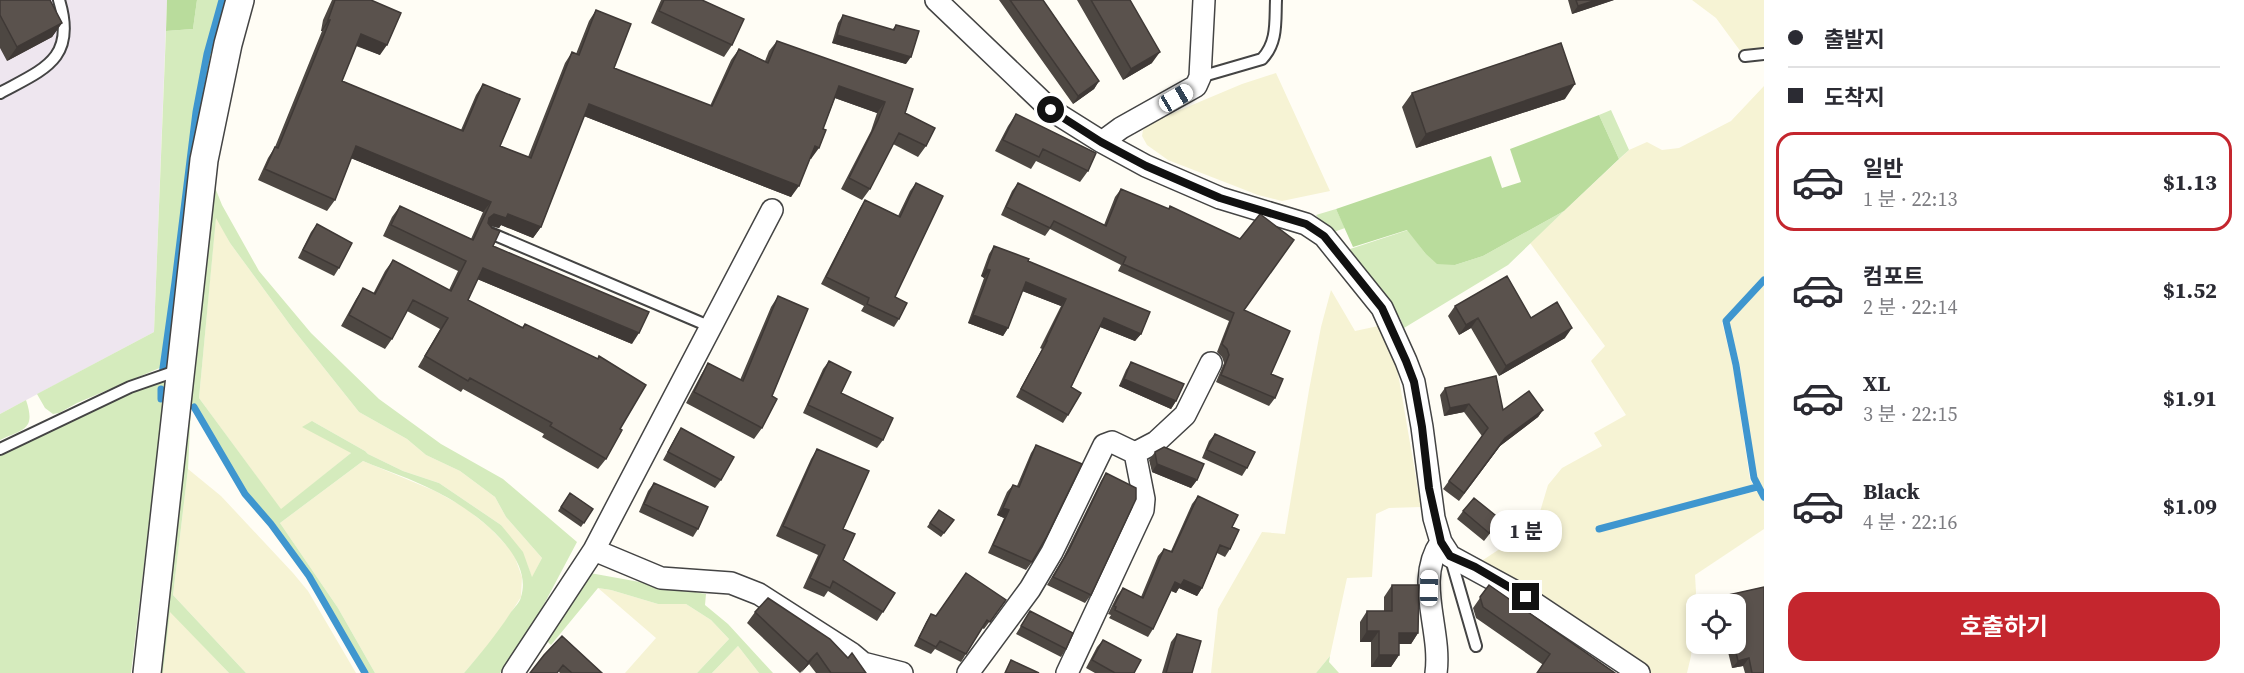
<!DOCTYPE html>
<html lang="ko">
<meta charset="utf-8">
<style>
body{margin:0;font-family:"Source Serif 4","Noto Sans KR",serif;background:#f7f7f7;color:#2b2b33;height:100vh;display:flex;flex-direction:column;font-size:22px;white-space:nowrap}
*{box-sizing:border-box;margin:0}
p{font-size:20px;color:#7c7c81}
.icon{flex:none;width:33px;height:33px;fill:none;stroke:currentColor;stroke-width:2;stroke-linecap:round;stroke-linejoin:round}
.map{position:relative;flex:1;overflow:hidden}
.sheet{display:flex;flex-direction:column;background:#fff;width:480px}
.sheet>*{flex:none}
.hud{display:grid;align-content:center;height:132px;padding:0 24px;background:#fff}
.fabs{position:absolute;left:1686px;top:594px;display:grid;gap:12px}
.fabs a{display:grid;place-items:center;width:60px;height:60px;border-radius:12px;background:#fff;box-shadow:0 3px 9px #0003;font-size:30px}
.end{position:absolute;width:27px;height:27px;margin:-14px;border:8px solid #111;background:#fff;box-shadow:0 0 0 3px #fff}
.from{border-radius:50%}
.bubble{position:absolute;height:42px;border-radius:18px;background:#fff;box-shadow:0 3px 9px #0003;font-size:20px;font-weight:700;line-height:42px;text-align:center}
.car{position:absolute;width:18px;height:36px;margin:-18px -9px;border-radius:8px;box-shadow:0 0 4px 2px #0007;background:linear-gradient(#fff 24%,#345 0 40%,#fff 0 76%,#345 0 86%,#fff 0)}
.hud b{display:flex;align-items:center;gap:21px;height:57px;font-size:22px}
.hud b+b{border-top:2px solid #e1e1e2}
.hud i{width:15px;height:15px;background:#2b2b33}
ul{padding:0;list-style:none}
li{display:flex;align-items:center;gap:18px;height:99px;margin:0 12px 9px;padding:0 12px;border:3px solid transparent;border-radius:18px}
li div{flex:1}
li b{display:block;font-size:22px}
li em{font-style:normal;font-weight:700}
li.current{border-color:#c4262e}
li>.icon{width:54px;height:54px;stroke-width:1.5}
.cta{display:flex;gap:12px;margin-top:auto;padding:12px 24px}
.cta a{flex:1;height:69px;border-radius:18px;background:#c4262e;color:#fff;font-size:24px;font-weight:700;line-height:69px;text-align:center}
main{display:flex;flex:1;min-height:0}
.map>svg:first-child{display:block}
.industrial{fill:#eee6ef}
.farmland{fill:#f6f3d4}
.green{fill:#d5ebbd;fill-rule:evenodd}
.forest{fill:#b9dc9c}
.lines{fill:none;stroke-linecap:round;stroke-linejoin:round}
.stream{stroke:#3f96cf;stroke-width:7}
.service-casing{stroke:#444;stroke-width:14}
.minor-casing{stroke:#444;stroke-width:24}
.tertiary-casing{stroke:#444;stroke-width:30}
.service{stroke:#fff;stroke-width:10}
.minor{stroke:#fff;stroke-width:21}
.tertiary{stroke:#fff;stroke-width:27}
.wall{fill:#4d4742}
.shaded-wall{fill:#3f3936}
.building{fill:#5a524d;stroke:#3f3936;stroke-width:1.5}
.route{stroke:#111;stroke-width:8}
</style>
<main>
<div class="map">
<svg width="1764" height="673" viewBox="0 0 1764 673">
<rect width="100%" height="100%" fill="#fffdf5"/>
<path class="industrial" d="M0,0H167L154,332L0,414Z"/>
<path class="farmland" d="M1692,0H1764V50L1741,52L1716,18Z
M1276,73L1330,191L1282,201L1258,195L1168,160L1147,145L1142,136L1143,130L1154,121L1242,84Z
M1764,86V276L1722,322L1733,367L1750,480L1754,486L1598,527L1594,530H1600L1757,491L1764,501V529L1695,575L1696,592L1691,656L1687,673H1643L1477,564L1536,525L1548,485L1562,468L1602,446L1594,433L1626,415L1591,361L1605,346L1530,243L1629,150L1647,142L1662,150L1679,148L1731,121Z
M216,216L230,243L293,329L359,412L407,439L426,455L460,471L495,497L506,517L542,558L532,578L527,564L501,525L439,483L403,471L368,454L365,451L312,421L351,453L281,510L199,398Z
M1764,285V490L1756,476L1740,366L1729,322Z
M1331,290L1355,331L1383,325L1398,373L1421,507L1389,508L1376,514L1372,577L1347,578L1330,656L1316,673H1211L1218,609L1262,532L1285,534L1309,390L1321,327Z
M363,461L435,491L464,507L489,527L513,552L522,577L521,597L496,636L464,673H375L338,608L280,523Z
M188,469L221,496L293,573L308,591L356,673H246L173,595Z
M598,588L611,590L658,604H686L711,620L729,639L697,673H625L656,638Z
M170,611L229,673H163Z
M738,646L759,673H712Z"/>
<path class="green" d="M197,0H221L206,54L194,113L174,283L162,367L77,403L59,413L53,414L45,408L37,394L154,332L166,31L193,29Z
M224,0H229L168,364L164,366C180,264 186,159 207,57C211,38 218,19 224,0Z
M1611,110L1629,150L1619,159L1599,115Z
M212,180L222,205L259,271L311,333L379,399L441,444L503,479L577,542L542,608L500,673H464C481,653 497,634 511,612C514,608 520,602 521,597C535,553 468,507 435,491C412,479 387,471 363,461L280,523L338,608L375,673H368L310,574L274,523L247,493L194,404L191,407L188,469L173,595L246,673H229L170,612L163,673H153ZM216,218L230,243L293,329L359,412L407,439L426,455L460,471L495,497L506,517L542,558L532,577L523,552L501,525L439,483L403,471L368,454L365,451L312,421L302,427L351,453L281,509L199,398Z
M1336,209L1345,228L1331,233L1316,215Z
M1564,211L1508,265L1404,328L1400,318L1355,263L1347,250L1408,230L1425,253L1455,265L1483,256Z
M166,381L131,673H0V456L130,393Z
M26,400C36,430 24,429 0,440V414Z
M590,573L706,594L705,605L728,624L773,673H759L738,646L712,673H697L729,639L711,620L686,604H658L611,590L598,588L551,645L546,640Z
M1330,656L1329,662L1339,673H1316Z"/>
<path class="forest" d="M167,0H197L193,29L166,31Z
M1599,115L1619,159L1564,211L1483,256L1455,265L1437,264L1425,253L1407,230L1353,247L1336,209L1491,156L1502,188L1521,182L1510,149Z"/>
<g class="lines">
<path class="stream" d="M1764,280L1726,321L1736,365L1754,478L1764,497
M162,375L175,282L196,112L207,54L222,0
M161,399V389
M194,407L245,494L271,524L309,576L365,673
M1599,529L1757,487"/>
<defs>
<path id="service" d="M1745,56L1764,54
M1200,77L1262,59C1278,42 1275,21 1276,0
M0,93C44,69 77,59 59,0
M488,232L711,327
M0,449L130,387L179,370
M1450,556L1476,646"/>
<path id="minor" d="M936,0L1051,110L1102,142L1146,166L1220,198L1306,224L1324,236L1382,308L1406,361L1414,382L1422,427L1434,518L1441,542L1450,556L1525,597L1639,673
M1102,142L1121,128L1196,86L1200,77L1204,0
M1135,453L1156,442L1185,415L1211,363
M594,550L661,578L731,583L759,594L851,653L863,663L869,673
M863,663L902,673
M513,673L594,550L772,210
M968,673L1030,589L1052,552L1104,445L1112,442L1135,453L1144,499L1143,510L1067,673
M1436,673C1442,629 1414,581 1441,542"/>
<path id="tertiary" d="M147,673L204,160L228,44L240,0"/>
</defs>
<use href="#service" class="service-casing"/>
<use href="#minor" class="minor-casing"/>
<use href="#tertiary" class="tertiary-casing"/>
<use href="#service" class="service"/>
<use href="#minor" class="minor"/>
<use href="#tertiary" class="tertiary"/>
</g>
<path class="wall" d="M0,0L62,23L52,37L7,61L0,48Z
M332,0H371L380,55L356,46L342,81L461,130L476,95L483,84L500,146L528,157L565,63L572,52L576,54L589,21L596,10L614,68L710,106L731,60L739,49L765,61L769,51L777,41L905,113L926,146L918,157L893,144L870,189L862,200L841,189L871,131L877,113L835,98L811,159L810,158L791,197L584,116L541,227L533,238L501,225L499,228L491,226L493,246L632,344L477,279L468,300L522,327L525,324L620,429L606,459L598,469L542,437L544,434L463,389L461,392L418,367L440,329L407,311L392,339L385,349L341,326L356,299L363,288L373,294L385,271L393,260L449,290L458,271L383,236L392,217L400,206L471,239L483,212L351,158L335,200L327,211L258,180L268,158L275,147L322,31H321L323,20Z
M661,0H702L732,45L724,57L651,23Z
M999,0H1043L1099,81L1094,89L1073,104Z
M1077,0H1130L1152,63L1123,80Z
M1568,0H1614L1572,14Z
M843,15L892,30L896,25L906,64L832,43L838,23Z
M1412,93L1565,99L1416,148L1402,107Z
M1016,114L1088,171L1080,182L1036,161L1031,169L995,151L1008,126Z
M916,183L895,297L899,319L894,327L861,311L864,306L821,284L860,208L865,200L898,216L910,191Z
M1018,183L1104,225L1115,197L1121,189L1245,310L1271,374L1275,398L1269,406L1216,382L1224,363L1222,357L1217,352L1229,321L1118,271L1121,265L1050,229L1045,236L1001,215L1012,191Z
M317,224L339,268L334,276L298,258L311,232Z
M994,246L1028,261L1141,334L1135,341L1100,327L1071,387L1068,415L1063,423L1016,397L1042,349L1040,348L1061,306L1022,291L1008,328L1003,336L968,323L984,278L981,276L989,254Z
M778,296L772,396L762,428L754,439L686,403L701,375L708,363L740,380L771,307Z
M1455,306L1531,318L1565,338L1499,376L1471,328L1459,335L1448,316Z
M829,361L841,393L883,440L877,448L803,413L823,369Z
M1131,362L1176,401L1171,409L1119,386L1126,370Z
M1445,388L1503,410H1543L1538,417L1500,446L1459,501L1443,489L1482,436L1464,412L1444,416L1440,395Z
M681,428L721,480L715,488L663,460L676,436Z
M1215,434L1247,468L1242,476L1202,458L1209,441Z
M1036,445L1032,562L1026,570L988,553L1004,518L997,515L1007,492L1013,485L1017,486L1031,453Z
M817,449L843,529V560L895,593L877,621L828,591L824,597L803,588L818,555L776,536L811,459Z
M1155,452L1197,480L1191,488L1152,472L1149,460Z
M1106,473L1091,595L1085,603L1047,585L1063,558L1101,481Z
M654,483L698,529L693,537L639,512L648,491Z
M570,493L593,509L581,527L558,511Z
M1198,496L1232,527L1230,549L1225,557L1217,553L1202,588L1197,596L1179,588L1176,593L1171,591L1153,629L1148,637L1109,618L1111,615L1108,614L1117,596L1123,588L1141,597L1158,556L1164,549L1171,551L1192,504Z
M939,510L954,520L941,537L927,527Z
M1463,511L1495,527L1484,541L1457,519Z
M1392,585L1418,633L1411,644H1399V655L1391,667H1371V642H1360V622L1367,611H1384V597Z
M1489,585L1615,673L1542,664L1476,618L1473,608Z
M1764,587V673H1745L1743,666L1732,668L1726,644H1736V604H1714L1719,597Z
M1006,600L984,629L982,628L961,662L935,649L931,654L914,646L926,622L931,614L936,616Z
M1030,611L1066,649L1061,657L1016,634Z
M755,612L848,658L866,673H816L809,664L800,673L747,623Z
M1177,634L1192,673H1162L1171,642Z
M562,636L602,673H560L559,672Z
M1103,640L1134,673H1095L1086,668L1097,647Z"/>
<path class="shaded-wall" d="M1596,0H1614L1572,14L1578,6Z
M328,20H330L322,31H321Z
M62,23L52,37L7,61L17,47Z
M361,34L387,45L380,55L353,44Z
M837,35L911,57L906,64L832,43Z
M1160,52L1152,63L1123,80L1131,69Z
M1099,81L1094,89L1073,104L1078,96Z
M1575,84L1565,99L1416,148L1426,134Z
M839,86L885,102L877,113L832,97Z
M589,104L799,186L791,197L581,115Z
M356,146L491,202L483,212L348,157Z
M815,146L819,148L811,159L807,157Z
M494,214H508L541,227L533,238L501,225L499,228L487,225L489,218Z
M483,268L639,333L632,344L475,278Z
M986,269L990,270L984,278L981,276Z
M1026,282L1066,299L1061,306L1020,290Z
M973,315L1008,328L1003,336L968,323Z
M1104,318L1141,334L1135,341L1098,326Z
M1478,318L1471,328L1459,335L1466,325Z
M1572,328L1565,338L1499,376L1506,366Z
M1124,379L1176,401L1171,409L1119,386Z
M1469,404L1464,412L1444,416L1450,408Z
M1543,410L1538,417L1500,446L1459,501L1505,438Z
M1157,464L1197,480L1191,488L1152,472Z
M1003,508L1009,510L1004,518L997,515Z
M1184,580L1202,588L1197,596L1179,588L1176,593L1170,590L1175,582Z
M1367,631H1379L1371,642H1360Z
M1399,633H1418L1411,644H1391Z
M817,653L809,664L801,673L808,662Z
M1379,655H1399L1391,667H1371Z
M1749,658L1743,666L1732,668L1738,661Z"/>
<path class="building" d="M0,0H50L62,23L17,47L0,15Z
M335,0H371L401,13L387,45L361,34L342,81L463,131L483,84L520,99L500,146L531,158L572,52L579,55L596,10L631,24L614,68L712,106L739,49L768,63L777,41L913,89L905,113L935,128L926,146L899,133L870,189L849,178L878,120L885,102L839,86L823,129L826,130L819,148L815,146L799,186L589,104L541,227L508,214L506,218L494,214L489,218L488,223L492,228L500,231L493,246L649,312L639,333L483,268L468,300L523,328L525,324L598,359L599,356L646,385L620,429L622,430L606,459L550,426L552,423L470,378L468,381L425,356L448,318L413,300L392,339L349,315L363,288L375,294L393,260L451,291L466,261L391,225L400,206L473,240L491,202L356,146L335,200L265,169L275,147L278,148L330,20H328Z
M664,0H702L744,19L732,45L659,11Z
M1010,0H1043L1099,81L1078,96Z
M1091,0H1130L1160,52L1131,69Z
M1576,0H1596L1578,6Z
M843,15L894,30L896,25L919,31L911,57L837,35Z
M1561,43L1575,84L1426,134L1412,93Z
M1016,114L1096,153L1088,171L1043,149L1039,157L1003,140Z
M916,183L943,196L895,297L907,303L899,319L867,304L869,298L826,277L865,200L900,217Z
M1018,183L1106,226L1121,189L1169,209L1170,206L1240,239L1260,214L1294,240L1244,310L1290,331L1271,374L1283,379L1275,398L1221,375L1229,355L1227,349L1222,344L1234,313L1123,264L1126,257L1054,221L1050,228L1006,207Z
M317,224L352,243L339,268L303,250Z
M994,246L1029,259L1028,261L1150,312L1141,334L1104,318L1071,387L1081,393L1068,415L1021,389L1047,341H1046L1066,299L1026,282L1008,328L973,315L990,270L986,269Z
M1507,276L1531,318L1557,302L1572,328L1506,366L1478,318L1466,325L1455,306Z
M778,296L808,309L772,396L777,399L762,428L694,392L708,363L743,381Z
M829,361L851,372L841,393L893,418L883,440L808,405Z
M1131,362L1184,384L1176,401L1124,379Z
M1496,376L1503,410L1529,391L1543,410L1505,438L1464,493L1449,481L1488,428L1469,404L1450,408L1445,388Z
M681,428L734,457L721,480L668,452Z
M1215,434L1255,452L1247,468L1207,450Z
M1036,445L1082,464L1046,538L1032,562L993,545L1009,510L1003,508L1013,485L1019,487Z
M1164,447L1204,464L1197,480L1157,464L1155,452Z
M817,449L869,471L843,529L855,534L843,560L895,593L883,612L833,581L830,588L810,578L825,545L783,526Z
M1106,473L1136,488V499L1091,595L1053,577L1069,550Z
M654,483L708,507L698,529L644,504Z
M570,493L593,509L584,523L561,507Z
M1198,496L1238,515L1232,527L1239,530L1230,549L1220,545L1202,588L1184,580L1181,585L1175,582L1153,629L1115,610L1116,607L1114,606L1123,588L1143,598L1164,549L1172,552Z
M1474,498L1500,519L1489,533L1463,511Z
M939,510L954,520L944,533L930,523Z
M966,573L1006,600L990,622L987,620L966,654L940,641L936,647L919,638L931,614L936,616Z
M1392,585H1419L1418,633H1399V655H1379V631H1367V611H1392Z
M1489,585L1615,673H1537L1550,654L1483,607L1480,597Z
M1764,587V673H1752L1749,658L1738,661L1734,644H1736V604H1720L1719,597Z
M768,598L830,639L848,658L852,653L866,673H831L817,653L808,662L755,612Z
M1030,611L1073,633L1066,649L1021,626Z
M1177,634L1201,641L1192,673H1166Z
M562,636L602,673H572L563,665L557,673H530L544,655Z
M1103,640L1141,660L1134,673H1115L1092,660Z
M1011,660L1039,673H1005Z"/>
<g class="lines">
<path class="route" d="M1051,110L1101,142L1146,166L1220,198L1306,224L1324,236L1382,308L1406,361L1414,382L1422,427L1429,488L1441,542L1450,556L1475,567L1526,597"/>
</g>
</svg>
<div class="fabs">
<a><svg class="icon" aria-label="locate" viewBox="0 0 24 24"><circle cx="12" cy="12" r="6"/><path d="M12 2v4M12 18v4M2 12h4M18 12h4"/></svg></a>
</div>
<i class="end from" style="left:1051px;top:110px"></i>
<i class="end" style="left:1526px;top:597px"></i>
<div class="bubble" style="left:1490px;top:510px;width:72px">1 분</div>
<i class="car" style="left:1176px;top:98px;rotate:60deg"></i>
<i class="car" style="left:1429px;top:588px;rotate:1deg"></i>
</div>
<section class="sheet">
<div class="hud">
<b><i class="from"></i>출발지</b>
<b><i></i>도착지</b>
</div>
<ul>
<li class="current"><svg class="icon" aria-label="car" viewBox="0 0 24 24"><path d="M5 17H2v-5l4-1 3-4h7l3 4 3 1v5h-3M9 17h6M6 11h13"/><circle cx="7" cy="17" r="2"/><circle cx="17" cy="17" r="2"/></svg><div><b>일반</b><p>1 분 · 22:13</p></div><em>$1.13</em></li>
<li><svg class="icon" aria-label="car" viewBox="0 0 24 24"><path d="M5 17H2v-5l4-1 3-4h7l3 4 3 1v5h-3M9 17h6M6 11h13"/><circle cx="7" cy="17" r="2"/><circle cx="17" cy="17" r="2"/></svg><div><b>컴포트</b><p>2 분 · 22:14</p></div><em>$1.52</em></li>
<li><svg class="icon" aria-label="car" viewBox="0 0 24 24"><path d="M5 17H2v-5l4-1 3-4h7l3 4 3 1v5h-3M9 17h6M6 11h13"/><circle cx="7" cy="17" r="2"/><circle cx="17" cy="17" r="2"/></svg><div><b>XL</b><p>3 분 · 22:15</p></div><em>$1.91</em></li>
<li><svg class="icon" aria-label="car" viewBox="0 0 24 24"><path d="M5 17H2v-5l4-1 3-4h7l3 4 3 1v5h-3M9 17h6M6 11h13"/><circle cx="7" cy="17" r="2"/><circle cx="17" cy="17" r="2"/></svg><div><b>Black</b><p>4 분 · 22:16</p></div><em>$1.09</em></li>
</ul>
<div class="cta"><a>호출하기</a></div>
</section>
</main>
